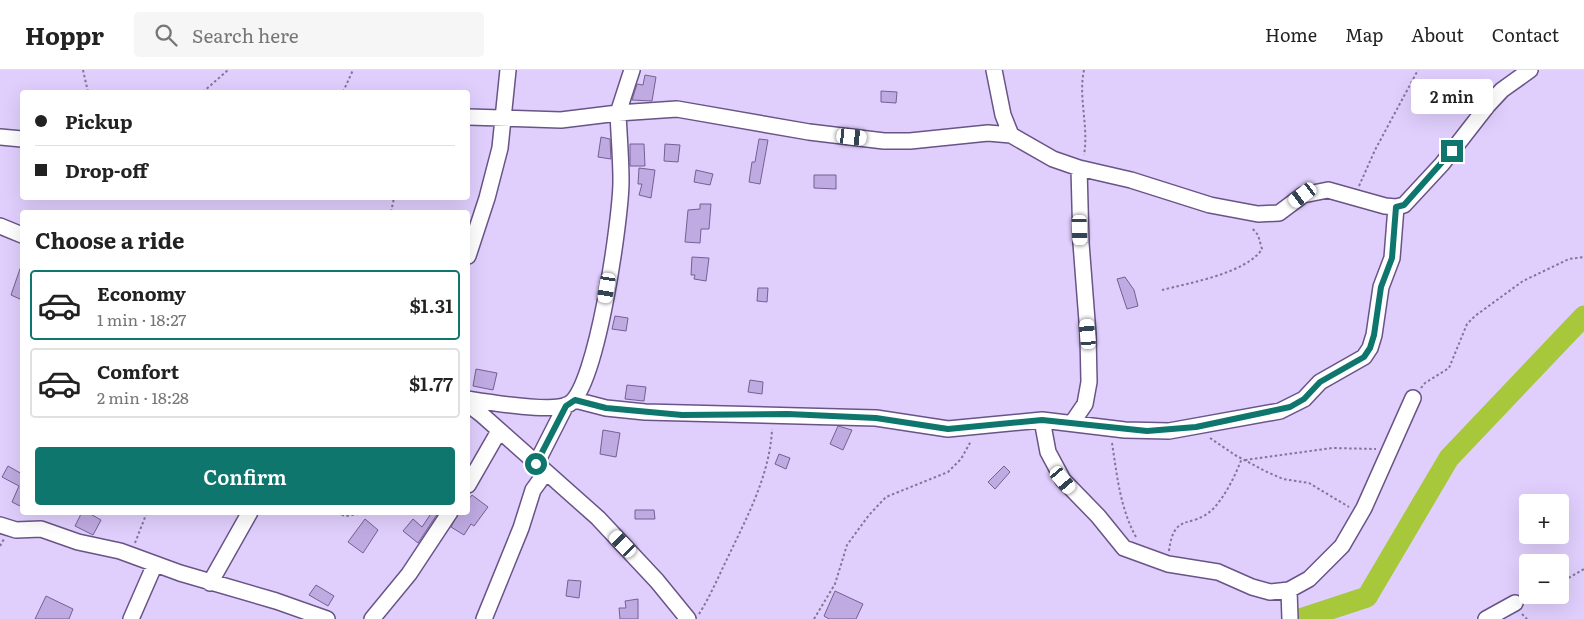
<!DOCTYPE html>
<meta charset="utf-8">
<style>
body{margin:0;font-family:Literata,serif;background:#f6f6f6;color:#222;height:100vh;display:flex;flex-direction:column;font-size:19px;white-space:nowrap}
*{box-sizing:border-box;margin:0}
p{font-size:16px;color:#767676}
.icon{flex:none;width:28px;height:28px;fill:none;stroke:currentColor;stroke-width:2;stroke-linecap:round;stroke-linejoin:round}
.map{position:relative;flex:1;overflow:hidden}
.drawer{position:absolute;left:20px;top:140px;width:450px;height:305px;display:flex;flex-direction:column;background:#fff;border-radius:5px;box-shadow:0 5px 20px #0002}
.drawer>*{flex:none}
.hud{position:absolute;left:20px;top:20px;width:450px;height:110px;border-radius:5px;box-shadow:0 5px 20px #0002;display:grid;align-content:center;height:110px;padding:0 15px;background:#fff}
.controls{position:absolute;left:1519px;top:424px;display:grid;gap:10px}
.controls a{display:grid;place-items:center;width:50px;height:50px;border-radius:5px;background:#fff;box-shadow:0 5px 20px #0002;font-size:25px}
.end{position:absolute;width:22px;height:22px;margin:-11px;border:6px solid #0f766e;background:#fff;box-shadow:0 0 0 2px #fff}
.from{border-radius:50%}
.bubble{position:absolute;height:35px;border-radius:5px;background:#fff;box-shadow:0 5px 20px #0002;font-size:16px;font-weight:600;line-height:35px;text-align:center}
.car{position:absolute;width:15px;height:30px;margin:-15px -8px;border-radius:6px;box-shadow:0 0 4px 1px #0007;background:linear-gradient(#fff 24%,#345 0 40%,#fff 0 76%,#345 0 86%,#fff 0)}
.hud b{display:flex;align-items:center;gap:18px;height:48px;font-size:19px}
.hud b+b{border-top:1px solid #e0e0e0}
.hud i{width:12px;height:12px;background:#222}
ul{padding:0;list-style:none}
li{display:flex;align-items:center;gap:15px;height:70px;margin:0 10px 8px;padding:0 5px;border:2px solid #e0e0e0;border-radius:5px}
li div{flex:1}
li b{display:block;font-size:19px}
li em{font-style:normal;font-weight:600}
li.active{border-color:#0f766e}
li>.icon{width:45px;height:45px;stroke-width:1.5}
h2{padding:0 15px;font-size:22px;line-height:60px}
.action{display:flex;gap:10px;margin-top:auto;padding:10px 15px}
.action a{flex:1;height:58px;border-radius:5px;background:#0f766e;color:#fff;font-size:20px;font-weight:600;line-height:58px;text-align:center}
header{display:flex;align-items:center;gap:30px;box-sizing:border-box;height:70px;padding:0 25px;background:#fff;border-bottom:1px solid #e0e0e0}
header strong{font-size:24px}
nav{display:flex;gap:28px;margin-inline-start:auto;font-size:18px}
.search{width:350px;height:45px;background:#f6f6f6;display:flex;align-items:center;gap:12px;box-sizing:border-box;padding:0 18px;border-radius:5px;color:#767676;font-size:19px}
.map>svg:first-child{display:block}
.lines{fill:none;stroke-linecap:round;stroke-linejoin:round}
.river{stroke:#a7c83b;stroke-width:21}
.building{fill:#bfaae2;stroke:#746093}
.minor-casing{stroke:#685487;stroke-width:18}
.path{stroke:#827697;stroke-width:2;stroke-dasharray:2.5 2.5;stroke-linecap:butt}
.minor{stroke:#fff;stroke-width:15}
.route{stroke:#0f766e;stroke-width:6}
</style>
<header>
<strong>Hoppr</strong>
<div class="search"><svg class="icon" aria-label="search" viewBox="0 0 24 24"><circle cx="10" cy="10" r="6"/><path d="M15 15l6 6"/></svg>Search here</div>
<nav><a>Home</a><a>Map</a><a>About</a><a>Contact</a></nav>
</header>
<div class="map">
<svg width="1584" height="549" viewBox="0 0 1584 549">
<rect width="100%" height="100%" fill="#e0cffd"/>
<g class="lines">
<path class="river" d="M1300,549L1367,527L1449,388L1584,246"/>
</g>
<path class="building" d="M645,5L656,7L652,31L632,30L637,14L643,15Z
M881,21L897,22L896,33L881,32Z
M601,67L610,69L611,89L598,87Z
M759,69L768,70L760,114L749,112L752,92H755Z
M630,74H644L645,96H630Z
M665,74L680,75L678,92L664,91Z
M639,98L655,100L651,128L639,125L642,114H638Z
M696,100L713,104L710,115L694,112Z
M814,105H836V119L814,118Z
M700,134H711L709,159H701L700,173L685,172L688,140L700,139Z
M692,187L709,188L706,211L694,209L695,205H691Z
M21,196L22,197V230L11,225Z
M1125,207L1134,220L1138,236L1127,239L1117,209Z
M758,218H768L767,232L757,231Z
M615,246L628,248L626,261L612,259Z
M476,299L497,303L493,320L473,316Z
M750,310L763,312L762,324L748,322Z
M627,315L646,317L644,331L625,329Z
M838,356L852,360L843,380L830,374Z
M603,360L620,363L616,387L600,384Z
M779,384L790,388L786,399L775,394Z
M8,396L22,404V437L12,432L19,416L2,407Z
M1004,396L1010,402L995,419L988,412Z
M472,425L488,437L474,456L471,454L464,465L451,457L459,442H468V430Z
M635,440H654L655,449H635Z
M82,442H87L101,450L93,465L75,456Z
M432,442L438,443L418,473L403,461L413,449L422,457Z
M365,449L378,460L363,483L348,472Z
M568,510L581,511L579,528L566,526Z
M316,515L334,526L328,536L309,525Z
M835,521L863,534L856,549H829L824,546Z
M46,526L73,539L69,549H35Z
M638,529V549H620L619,538H626L625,531Z"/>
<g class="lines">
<defs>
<path id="minor" d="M994,0L1003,45L1011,65
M468,47L561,50L618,43L632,0
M0,67L22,69
M0,156L22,165
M468,186L487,128L500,78L508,0
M468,329C487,332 554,343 569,334C597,318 621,147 621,111C621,89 619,66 618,43L677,39L809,62L884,71H910L988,63L1011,65L1053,89L1079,98L1131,110L1210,135L1258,144L1279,143L1303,125L1328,120L1385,136L1396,137L1404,135L1442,94L1488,35L1502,20L1530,0
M575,330L606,338L645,342L876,348L948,359L1042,350L1125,360L1169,361L1280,341L1304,329L1320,312L1364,287L1370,278L1374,265L1381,217L1392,188L1396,137
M468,334L481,344L598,448L657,511L688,549
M1042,350L1048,382L1063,410L1098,446L1124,478L1168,494L1218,502L1252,517L1270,522L1289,520L1309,509L1342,476L1364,438L1413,328
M1072,353L1085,334L1089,312L1088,264L1081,173L1079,98
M536,394L566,335
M468,415L499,361
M0,455L16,460L41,459L78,472L120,481L180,503L276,531L327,549
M210,513L250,442
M1289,520L1290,549
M131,549L155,494
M372,549L409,504L450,442
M484,549L521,458L533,420L546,402
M1486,549L1515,533"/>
</defs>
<use href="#minor" class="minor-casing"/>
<path class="path" d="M83,0L88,22
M1084,0C1078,28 1089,56 1084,85
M203,22L228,0
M343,22L353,0
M1359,116L1375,80L1418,0
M391,142L394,128
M1162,220C1189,213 1247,203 1262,179L1258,165L1252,158
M1421,318L1425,313L1449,298L1467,254L1475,246L1523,211L1569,189L1584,187
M1210,368L1235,385L1265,401L1283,409L1309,413L1349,437
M1112,373C1117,405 1120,438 1136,467
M1245,390L1332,378L1376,379
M332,442L346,446L370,442
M135,473L147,442
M0,476L4,469
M1169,481C1174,441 1191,460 1213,439C1226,425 1235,406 1242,388
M1560,513L1584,499
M1527,529L1536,525
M699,544C711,525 719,505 729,485C748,445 770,404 772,359
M1522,544L1527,549
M814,549L835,514L847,475L869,445L886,427L948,402L961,389L971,371"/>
<use href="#minor" class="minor"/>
</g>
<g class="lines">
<path class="route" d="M536,394L566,336L575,330L606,338L682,345L788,344L876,348L948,359L1042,350L1147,361L1196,357L1290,337L1304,329L1320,312L1364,287L1370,278L1374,265L1381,217L1392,188L1396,137L1404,135L1452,81"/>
</g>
</svg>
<div class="controls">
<a>+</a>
<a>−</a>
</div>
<i class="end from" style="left:536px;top:394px"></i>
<i class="end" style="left:1452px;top:81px"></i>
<div class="bubble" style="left:1411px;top:9px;width:82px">2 min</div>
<i class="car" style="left:852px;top:67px;rotate:96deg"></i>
<i class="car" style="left:1303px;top:125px;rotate:233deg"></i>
<i class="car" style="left:1080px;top:160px;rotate:178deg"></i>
<i class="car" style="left:607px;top:218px;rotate:190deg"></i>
<i class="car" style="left:1088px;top:264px;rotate:355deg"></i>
<i class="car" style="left:1063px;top:410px;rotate:140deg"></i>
<i class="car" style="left:623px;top:474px;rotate:316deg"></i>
<div class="hud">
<b><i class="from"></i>Pickup</b>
<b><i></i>Drop-off</b>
</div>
<section class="drawer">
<h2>Choose a ride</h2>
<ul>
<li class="active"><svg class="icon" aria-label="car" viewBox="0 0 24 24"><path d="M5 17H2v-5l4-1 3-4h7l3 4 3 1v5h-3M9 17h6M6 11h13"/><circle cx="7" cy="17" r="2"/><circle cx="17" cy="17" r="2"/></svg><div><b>Economy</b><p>1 min · 18:27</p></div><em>$1.31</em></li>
<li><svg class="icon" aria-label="car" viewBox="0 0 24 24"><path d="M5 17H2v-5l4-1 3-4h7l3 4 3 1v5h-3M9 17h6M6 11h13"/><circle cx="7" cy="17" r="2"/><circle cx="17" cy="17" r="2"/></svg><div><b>Comfort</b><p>2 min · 18:28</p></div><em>$1.77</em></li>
</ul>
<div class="action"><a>Confirm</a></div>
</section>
</div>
